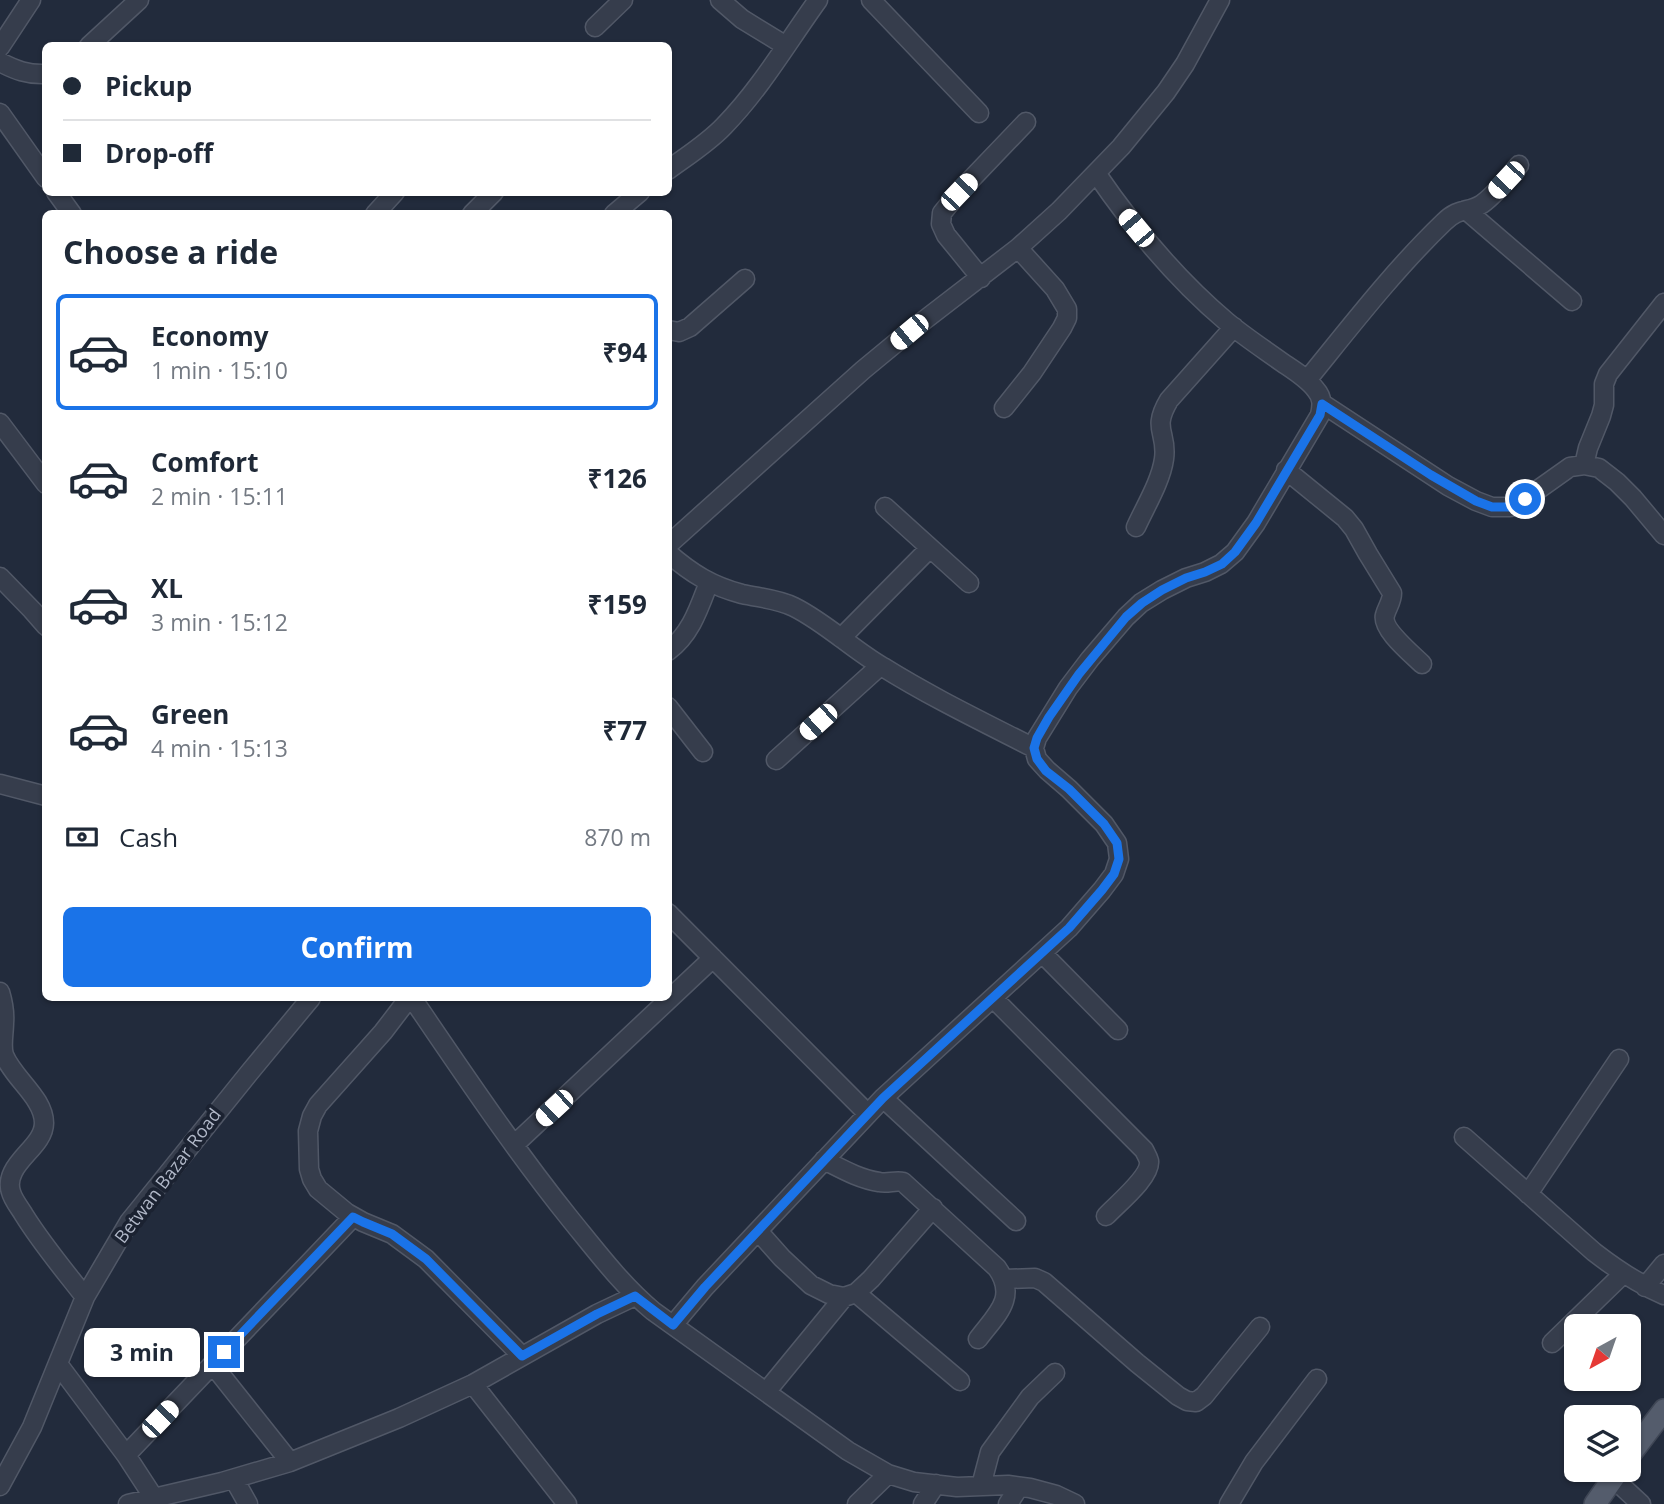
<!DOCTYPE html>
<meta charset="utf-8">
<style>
body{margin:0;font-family:"Open Sans",sans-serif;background:#f2f2f3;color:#1f2937;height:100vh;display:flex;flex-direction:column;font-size:26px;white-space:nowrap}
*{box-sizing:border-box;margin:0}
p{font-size:23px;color:#747a83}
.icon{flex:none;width:38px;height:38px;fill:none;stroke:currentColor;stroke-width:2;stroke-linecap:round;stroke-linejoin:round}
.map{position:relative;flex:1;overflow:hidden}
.sheet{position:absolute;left:42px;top:210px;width:630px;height:791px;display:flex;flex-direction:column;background:#fff;border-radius:10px;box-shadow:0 2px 5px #0004}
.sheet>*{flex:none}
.top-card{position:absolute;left:42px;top:42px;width:630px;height:154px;border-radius:10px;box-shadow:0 2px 5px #0004;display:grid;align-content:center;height:154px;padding:0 21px;background:#fff}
.needle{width:46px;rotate:220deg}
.tools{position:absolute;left:1564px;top:1314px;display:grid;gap:14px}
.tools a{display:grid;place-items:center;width:77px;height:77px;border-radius:10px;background:#fff;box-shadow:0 2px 5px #0004;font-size:35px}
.end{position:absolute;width:32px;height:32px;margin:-16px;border:9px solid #1a73e8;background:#fff;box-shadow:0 0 0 4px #fff}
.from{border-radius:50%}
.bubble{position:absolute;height:49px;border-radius:10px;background:#fff;box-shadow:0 2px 5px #0004;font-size:23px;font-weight:700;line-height:49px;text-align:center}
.car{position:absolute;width:21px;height:42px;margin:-21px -10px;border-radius:9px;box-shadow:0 0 5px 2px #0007;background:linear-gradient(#fff 24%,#345 0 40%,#fff 0 76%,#345 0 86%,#fff 0)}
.top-card b{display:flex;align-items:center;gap:24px;height:66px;font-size:26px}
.top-card b+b{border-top:2px solid #e0e1e3}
.top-card i{width:18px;height:18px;background:#1f2937}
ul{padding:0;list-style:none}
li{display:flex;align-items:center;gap:21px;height:116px;margin:0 14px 10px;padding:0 7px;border:4px solid transparent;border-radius:10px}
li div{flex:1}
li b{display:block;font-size:26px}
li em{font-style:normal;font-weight:700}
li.current{border-color:#1a73e8}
li>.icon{width:63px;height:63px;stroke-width:1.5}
h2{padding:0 21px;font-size:32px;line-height:84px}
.pay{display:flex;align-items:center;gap:18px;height:77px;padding:0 21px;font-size:26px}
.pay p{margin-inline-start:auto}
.primary-button{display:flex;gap:14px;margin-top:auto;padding:14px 21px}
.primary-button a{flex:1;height:80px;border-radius:10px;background:#1a73e8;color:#fff;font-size:28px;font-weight:700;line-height:80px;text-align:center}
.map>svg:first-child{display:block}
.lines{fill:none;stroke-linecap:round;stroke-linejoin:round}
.minor-casing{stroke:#515867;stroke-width:21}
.major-casing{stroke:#3f4655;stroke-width:24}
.minor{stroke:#363d4c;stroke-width:18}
.major{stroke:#545c6c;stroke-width:21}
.route{stroke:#1a73e8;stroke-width:9}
.labels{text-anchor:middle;stroke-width:7;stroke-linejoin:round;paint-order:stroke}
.street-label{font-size:18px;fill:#b1b8c8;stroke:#1b2231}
</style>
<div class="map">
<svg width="1664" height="1504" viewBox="0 0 1664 1504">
<rect width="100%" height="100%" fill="#222b3c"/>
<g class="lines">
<defs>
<path id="minor" d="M720,0L742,19L786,46
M871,0L979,113
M595,27L623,0
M89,46L139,0
M0,47L31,0
M0,62C15,70 28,75 46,74
M0,113L46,178
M668,170C687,156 708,143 724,126C761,88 787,43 818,0
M56,192L72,214
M1466,210L1572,301
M375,214L395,192
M472,214L494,192
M614,214L640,192
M981,278L946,235L941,224L942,213L959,192L1026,122
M668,330L679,332L690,327L745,279
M1307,380C1351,326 1394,270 1444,222C1459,207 1468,213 1482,204C1496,194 1508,178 1519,165
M1323,404L1448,486L1476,501L1492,507H1510L1525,499L1570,467L1584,465L1599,468L1617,482L1633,498L1664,535
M1004,408L1032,373L1062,328L1067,318V309L1055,289L1018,248
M0,423L46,484
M1584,465L1588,448L1601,416L1604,405V384L1608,374L1664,303
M1286,470L1345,518L1354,529L1368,554L1392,593C1392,602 1387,607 1385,615C1381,629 1412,654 1422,664
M885,507L969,583
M1136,527C1145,507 1161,481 1164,459C1168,432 1151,430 1169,400L1234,327
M668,545L863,370L909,332L1018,248L1059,211L1121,147L1166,92L1185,64L1220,0
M668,553C692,574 712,586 742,594C760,598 778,599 794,607C826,623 852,649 883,667C931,697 983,722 1034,748
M0,577L32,610L46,626
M841,638L930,548
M668,651C691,634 699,608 709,582
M668,707L703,752
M776,760L880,666
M0,784L46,796
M668,913L868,1114
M1042,953L1118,1030
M0,992C3,1002 5,1012 4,1023C4,1033 1,1046 4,1055C13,1078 44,1098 44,1123C44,1142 21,1155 13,1172C10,1178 9,1186 11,1192C13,1200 20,1208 24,1215C42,1244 64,1270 85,1297
M409,998L383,1032L318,1105L312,1116L308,1131L309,1169L312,1179L318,1189L347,1213L363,1222L392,1234L426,1259L522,1356
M412,998C463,1073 514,1149 571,1220C597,1252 622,1285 653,1311L848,1451L888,1474L914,1482L957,1487L1008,1485L1030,1488L1056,1495L1075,1504
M993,998L1144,1150C1146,1154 1148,1157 1149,1161C1151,1177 1117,1204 1106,1216
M883,1098L1016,1221
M1464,1137L1594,1252C1616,1269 1638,1284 1664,1295
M514,1145L713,958
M824,1160C842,1169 859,1179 879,1182C888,1184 895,1180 903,1182L997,1268C1018,1298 996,1315 978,1339
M1528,1194L1619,1059
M758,1231L782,1258L811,1285L829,1294L844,1297L856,1293L871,1279L933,1208
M1005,1279L1035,1278L1044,1282L1137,1363L1178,1396L1187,1401L1196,1402L1204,1396L1260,1327
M1645,1287L1664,1264
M856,1293L960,1381
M673,1325L705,1287L883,1098L1069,928L1102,890L1114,874L1119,859L1117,843L1104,824L1069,789L1047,770L1037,759L1034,748L1037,738L1068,688L1090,659L1126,617L1141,603L1162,590L1186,578L1205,572L1221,564L1235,552L1256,523L1320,415C1322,406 1323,398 1316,390C1308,379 1295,371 1283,363C1265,350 1245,337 1227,322C1176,279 1133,227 1096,173
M1552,1343L1623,1274
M58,1364L126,1455L154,1498
M213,1365L290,1462
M473,1384L567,1504
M766,1392L844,1297
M126,1455L353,1217
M234,1479L248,1504
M1614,1479L1641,1504
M0,1486L32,1427L85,1297L129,1222L249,1073L311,998
M981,1486L990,1452L1030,1397L1055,1373
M128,1504L222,1482L290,1462L399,1418L473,1384L597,1314L635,1296
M857,1504L888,1474
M923,1504L936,1484
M1008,1504L1019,1487
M1229,1504L1254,1462L1317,1379"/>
<path id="major" d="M1629,1456L1664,1410
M1595,1504L1619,1470"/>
</defs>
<use href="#minor" class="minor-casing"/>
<use href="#major" class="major-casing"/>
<use href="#minor" class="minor"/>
<use href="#major" class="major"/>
</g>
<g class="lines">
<path class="route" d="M224,1352L353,1217L363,1222L392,1234L426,1259L522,1356L597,1314L635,1296L673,1325L705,1287L883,1098L1069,928L1102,890L1114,874L1119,859L1117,843L1104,824L1069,789L1046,771L1037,759L1034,748L1037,738L1049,717L1079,674L1126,617L1142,603L1162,590L1186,578L1205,572L1222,564L1235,552L1256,523L1320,415L1322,404L1431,475L1476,501L1492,507H1510L1525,499"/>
</g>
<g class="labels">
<g class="street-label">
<text transform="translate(168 1176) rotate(-53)" y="6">Betwan Bazar Road</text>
</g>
</g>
</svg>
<div class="tools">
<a><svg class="needle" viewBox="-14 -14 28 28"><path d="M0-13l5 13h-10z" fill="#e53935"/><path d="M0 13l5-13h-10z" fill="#747a83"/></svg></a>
<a><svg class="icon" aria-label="layers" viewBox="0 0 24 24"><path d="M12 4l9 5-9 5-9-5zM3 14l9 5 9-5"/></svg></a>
</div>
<i class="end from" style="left:1525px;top:499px"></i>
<i class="end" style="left:224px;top:1352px"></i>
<div class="bubble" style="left:84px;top:1328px;width:116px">3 min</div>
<i class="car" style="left:1506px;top:180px;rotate:223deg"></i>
<i class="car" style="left:959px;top:192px;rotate:44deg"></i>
<i class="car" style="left:1136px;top:228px;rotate:320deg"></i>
<i class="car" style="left:909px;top:332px;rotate:230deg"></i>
<i class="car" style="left:818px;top:722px;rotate:228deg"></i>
<i class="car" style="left:554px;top:1108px;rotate:227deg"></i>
<i class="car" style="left:160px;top:1419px;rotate:44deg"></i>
<div class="top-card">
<b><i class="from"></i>Pickup</b>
<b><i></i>Drop-off</b>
</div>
<section class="sheet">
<h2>Choose a ride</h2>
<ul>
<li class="current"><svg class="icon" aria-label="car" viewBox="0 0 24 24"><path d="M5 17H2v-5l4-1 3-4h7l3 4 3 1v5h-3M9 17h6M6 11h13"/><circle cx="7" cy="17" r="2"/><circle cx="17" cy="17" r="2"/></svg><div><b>Economy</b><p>1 min · 15:10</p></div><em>₹94</em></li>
<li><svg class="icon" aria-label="car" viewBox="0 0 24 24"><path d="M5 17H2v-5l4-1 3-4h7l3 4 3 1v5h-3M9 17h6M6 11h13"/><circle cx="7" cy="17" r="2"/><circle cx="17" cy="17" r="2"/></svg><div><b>Comfort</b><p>2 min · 15:11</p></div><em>₹126</em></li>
<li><svg class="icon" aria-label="car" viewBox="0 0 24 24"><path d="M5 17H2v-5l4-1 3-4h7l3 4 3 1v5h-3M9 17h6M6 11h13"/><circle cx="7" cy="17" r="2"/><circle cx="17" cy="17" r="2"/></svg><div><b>XL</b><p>3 min · 15:12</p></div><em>₹159</em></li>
<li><svg class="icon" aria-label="car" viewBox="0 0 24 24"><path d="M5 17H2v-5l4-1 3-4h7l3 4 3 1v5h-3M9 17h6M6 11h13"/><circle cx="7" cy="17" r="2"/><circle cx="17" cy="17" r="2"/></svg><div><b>Green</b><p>4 min · 15:13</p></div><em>₹77</em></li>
</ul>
<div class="pay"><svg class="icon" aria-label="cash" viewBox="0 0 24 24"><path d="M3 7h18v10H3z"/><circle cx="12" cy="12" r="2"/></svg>Cash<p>870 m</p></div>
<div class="primary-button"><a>Confirm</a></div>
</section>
</div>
